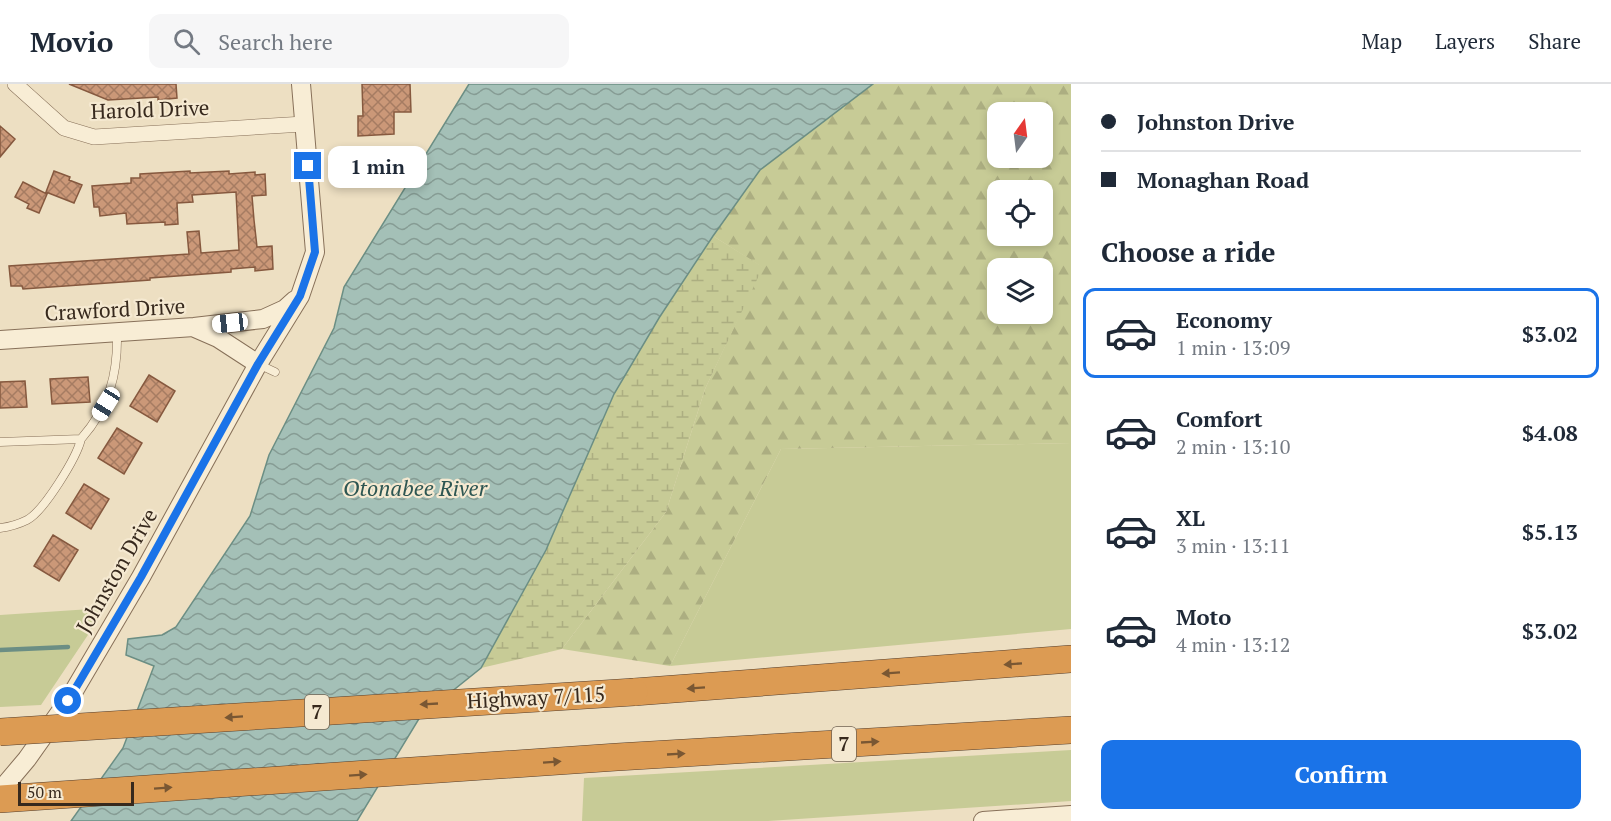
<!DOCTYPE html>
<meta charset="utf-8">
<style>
body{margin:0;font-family:"PT Serif",serif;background:#f6f6f7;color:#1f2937;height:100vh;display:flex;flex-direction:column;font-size:22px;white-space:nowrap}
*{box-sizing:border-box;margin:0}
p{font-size:20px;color:#747a83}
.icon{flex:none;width:33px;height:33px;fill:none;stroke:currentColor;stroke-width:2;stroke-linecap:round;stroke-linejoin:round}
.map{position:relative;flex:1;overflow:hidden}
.details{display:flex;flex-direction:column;background:#fff;width:540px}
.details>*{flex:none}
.hud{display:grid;align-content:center;height:132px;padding:0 30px;background:#fff}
.needle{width:39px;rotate:14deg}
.tools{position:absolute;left:987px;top:18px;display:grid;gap:12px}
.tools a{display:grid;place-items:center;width:66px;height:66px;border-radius:12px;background:#fff;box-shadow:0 3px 9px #0003;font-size:30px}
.scale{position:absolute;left:18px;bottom:15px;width:116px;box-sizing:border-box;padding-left:6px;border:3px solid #37291d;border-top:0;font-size:16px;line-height:21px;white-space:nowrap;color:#37291d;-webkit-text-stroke:4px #f5e9d1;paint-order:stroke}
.end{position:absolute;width:27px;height:27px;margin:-14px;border:8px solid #1a73e8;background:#fff;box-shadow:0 0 0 3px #fff}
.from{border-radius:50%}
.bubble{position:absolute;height:42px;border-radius:12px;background:#fff;box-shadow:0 3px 9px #0003;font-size:20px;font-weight:700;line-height:42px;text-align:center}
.car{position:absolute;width:18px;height:36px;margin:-18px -9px;border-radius:8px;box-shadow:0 0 4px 2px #0007;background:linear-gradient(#fff 24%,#345 0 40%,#fff 0 76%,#345 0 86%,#fff 0)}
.hud b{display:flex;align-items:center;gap:21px;height:57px;font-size:22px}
.hud b+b{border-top:2px solid #e0e1e3}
.hud i{width:15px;height:15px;background:#1f2937}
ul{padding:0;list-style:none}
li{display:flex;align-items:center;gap:18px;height:90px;margin:0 12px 9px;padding:0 18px;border:3px solid transparent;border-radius:12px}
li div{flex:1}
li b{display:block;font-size:22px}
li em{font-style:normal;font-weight:700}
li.active{border-color:#1a73e8}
li>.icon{width:54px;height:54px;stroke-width:1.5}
h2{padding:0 30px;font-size:27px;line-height:72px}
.action{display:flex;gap:12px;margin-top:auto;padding:12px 30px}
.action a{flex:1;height:69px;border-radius:12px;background:#1a73e8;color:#fff;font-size:24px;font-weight:700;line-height:69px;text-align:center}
header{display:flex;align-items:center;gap:36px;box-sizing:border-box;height:84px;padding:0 30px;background:#fff;border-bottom:2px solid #e0e1e3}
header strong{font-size:28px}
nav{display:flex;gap:33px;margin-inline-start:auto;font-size:21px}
.search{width:420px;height:54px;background:#f6f6f7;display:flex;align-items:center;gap:15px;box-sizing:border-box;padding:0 21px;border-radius:12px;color:#747a83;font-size:22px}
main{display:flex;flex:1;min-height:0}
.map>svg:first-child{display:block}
.grass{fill:#c7cb96}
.forest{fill:url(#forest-firs);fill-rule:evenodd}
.wetland{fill:url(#wetland-marsh)}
.water{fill:url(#water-waves);stroke:#6b8e84;stroke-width:1.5}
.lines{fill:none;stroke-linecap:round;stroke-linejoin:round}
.stream{stroke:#6b8e84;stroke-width:4.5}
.building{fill:url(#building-cross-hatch);stroke:#86593f;stroke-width:1.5}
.service-casing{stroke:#877059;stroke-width:9}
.minor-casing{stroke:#877059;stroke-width:16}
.tertiary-casing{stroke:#877059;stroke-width:20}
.motorway-casing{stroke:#543e2d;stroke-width:28}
.service{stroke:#f8edd5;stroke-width:8}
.minor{stroke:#f8edd5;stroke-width:15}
.tertiary{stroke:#f8edd5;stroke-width:18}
.motorway{stroke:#dc9b53;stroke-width:27}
.motorway-bridge-casing{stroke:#543e2d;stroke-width:28;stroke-linecap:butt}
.motorway-bridge{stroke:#dc9b53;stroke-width:27}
.oneway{fill:#795733}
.route{stroke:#1a73e8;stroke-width:8}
.labels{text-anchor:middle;stroke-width:4.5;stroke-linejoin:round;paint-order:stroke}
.shield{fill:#f5e9d1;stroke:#706353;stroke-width:1.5}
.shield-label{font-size:20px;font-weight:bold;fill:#37291d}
.street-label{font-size:21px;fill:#37291d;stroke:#f5e9d1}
.water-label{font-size:22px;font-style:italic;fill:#2d5652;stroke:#f5e9d1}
</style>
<header>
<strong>Movio</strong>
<div class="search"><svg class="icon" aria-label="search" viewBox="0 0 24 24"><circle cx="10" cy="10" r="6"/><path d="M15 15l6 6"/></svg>Search here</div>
<nav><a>Map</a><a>Layers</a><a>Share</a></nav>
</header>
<main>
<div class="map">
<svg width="1071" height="737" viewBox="0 0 1071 737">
<defs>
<pattern id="forest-firs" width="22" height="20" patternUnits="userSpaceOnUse" patternTransform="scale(1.5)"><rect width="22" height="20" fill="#c7cb96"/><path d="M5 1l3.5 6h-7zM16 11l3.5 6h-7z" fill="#acae81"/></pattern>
<pattern id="wetland-marsh" width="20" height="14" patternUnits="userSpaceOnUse" patternTransform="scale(1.5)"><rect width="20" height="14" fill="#c7cb96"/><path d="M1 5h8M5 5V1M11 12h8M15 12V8" fill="none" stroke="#acae81"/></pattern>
<pattern id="water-waves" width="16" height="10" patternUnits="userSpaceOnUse" patternTransform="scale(1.5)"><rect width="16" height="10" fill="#a4c0b7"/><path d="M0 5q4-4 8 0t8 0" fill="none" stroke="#869c94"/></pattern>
<pattern id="building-cross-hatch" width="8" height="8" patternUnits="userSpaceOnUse" patternTransform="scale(1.5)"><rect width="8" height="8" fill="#cb9878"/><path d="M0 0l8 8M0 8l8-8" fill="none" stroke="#a67c62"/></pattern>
</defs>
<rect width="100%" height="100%" fill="#eddfc2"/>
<path class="grass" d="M1071,359V545L670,582L781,365Z
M106,524L41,621L0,623V531Z
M1071,666V717L768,737H582L584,694Z"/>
<path class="forest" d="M873,0H1071V359L781,365L670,582L562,565L666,428L705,305L762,183L713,152L760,86ZM998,28H1042V74H998ZM998,106H1042V152H998ZM998,184H1042V230H998Z"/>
<path class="wetland" d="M713,152L763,183L705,305L666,428L562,565L481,584L546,466L614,310L659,234Z"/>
<path class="water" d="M469,0H873L760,86L713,152L659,234L614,310L546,466L481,584L420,633L357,737H71L123,664L154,582L126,571L128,555L162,551L176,543L250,432L269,371L334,244L344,203Z"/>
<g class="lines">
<path class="stream" d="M0,566L68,563"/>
</g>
<path class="building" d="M69,0H176L177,14L158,16V13L108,16Z
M362,0H410L411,28H394V50L358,52V32H363Z
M0,42L15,55L0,73Z
M54,87L70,93L69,96L82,101L74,119L46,108Z
M190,87V89L229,87V90L255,88V91L265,90L266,111L252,112L254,136L257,163L272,162L273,185L255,187V183L231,185V188L150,194V196L23,205L22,202H11L9,182L189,170L187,148L199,147L201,169L239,166L236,108L192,111L193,118L177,119L178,140L165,141V138L127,140L126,129L100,132L99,123H94L92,102L131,99V94H140V90Z
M23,98L47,110L39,129L27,124L29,120L15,113Z
M149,291L175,307L157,338L130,322Z
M88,293L90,318L52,320L50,295Z
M25,297L27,323L0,324V298Z
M117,344L142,359L124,390L98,374Z
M84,400L109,415L91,445L66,429Z
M53,451L78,466L59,497L34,482Z"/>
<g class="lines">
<defs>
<path id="service" d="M258,280L275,288
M0,358L81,355C109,323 118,291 117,249
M0,444C8,443 19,440 27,436C44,427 77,373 81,355"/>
<path id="minor" d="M15,0L64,44L94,53L304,40"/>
<path id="tertiary" d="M195,244L218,254L258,280
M0,256L194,243L263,235L285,225L295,216
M0,707L27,675L68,617L141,493L258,280L300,212L315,168L301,0
M983,737L1071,731"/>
<path id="motorway" d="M634,608L1071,575
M0,715L617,673L1071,646"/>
</defs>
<use href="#service" class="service-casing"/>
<use href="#minor" class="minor-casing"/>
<use href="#tertiary" class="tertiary-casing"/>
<use href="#motorway" class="motorway-casing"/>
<use href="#service" class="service"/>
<use href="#minor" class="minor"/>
<use href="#tertiary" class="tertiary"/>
<use href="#motorway" class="motorway"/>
<defs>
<path id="motorway-bridge" d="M0,648L634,608"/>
</defs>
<use href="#motorway-bridge" class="motorway-bridge-casing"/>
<use href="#motorway-bridge" class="motorway-bridge"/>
</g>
<defs><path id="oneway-solid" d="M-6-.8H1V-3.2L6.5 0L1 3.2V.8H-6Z" transform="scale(1.5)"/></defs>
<g class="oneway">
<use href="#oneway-solid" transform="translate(1013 580) rotate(176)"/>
<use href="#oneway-solid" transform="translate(891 589) rotate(176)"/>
<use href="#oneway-solid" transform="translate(696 604) rotate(176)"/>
<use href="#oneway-solid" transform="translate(429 620) rotate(177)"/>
<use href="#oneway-solid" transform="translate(234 633) rotate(176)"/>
<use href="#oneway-solid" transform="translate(870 658) rotate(-3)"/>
<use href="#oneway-solid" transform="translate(676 670) rotate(-3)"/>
<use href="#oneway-solid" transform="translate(552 678) rotate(-4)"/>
<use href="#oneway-solid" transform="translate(358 691) rotate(-4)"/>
<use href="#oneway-solid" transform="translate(163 704) rotate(-4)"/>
</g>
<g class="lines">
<path class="route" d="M68,617L141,493L258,280L300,212L315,168L308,82"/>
</g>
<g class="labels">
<g class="shield">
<rect x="305" y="611" width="24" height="34" rx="4.5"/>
<rect x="832" y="643" width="24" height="34" rx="4.5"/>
</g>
<g class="shield-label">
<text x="317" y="635">7</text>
<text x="844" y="667">7</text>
</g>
<g class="street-label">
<text transform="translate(150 26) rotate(-2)" y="7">Harold Drive</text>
<text transform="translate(115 226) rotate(-3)" y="7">Crawford Drive</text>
<text transform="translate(117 487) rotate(-60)" y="7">Johnston Drive</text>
<text transform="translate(536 614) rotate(-3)" y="7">Highway 7/115</text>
</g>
<g class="water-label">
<text x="415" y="412">Otonabee River</text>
</g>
</g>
</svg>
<div class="tools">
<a><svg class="needle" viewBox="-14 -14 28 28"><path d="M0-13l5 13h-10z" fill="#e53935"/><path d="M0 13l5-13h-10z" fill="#747a83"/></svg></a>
<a><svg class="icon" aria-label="locate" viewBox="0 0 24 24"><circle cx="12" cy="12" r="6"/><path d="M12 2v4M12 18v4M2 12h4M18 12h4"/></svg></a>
<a><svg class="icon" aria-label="layers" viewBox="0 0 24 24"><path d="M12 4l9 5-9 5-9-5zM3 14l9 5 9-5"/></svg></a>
</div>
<div class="scale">50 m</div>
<i class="end from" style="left:68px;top:617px"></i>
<i class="end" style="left:308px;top:82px"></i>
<div class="bubble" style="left:328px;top:62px;width:99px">1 min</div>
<i class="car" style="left:230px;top:239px;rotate:264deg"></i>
<i class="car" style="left:106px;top:320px;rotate:212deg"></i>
</div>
<section class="details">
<div class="hud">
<b><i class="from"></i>Johnston Drive</b>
<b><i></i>Monaghan Road</b>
</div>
<h2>Choose a ride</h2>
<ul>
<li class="active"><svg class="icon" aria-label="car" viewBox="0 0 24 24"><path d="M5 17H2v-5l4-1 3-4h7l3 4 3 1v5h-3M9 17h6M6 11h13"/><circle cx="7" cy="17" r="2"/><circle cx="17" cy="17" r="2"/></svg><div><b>Economy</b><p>1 min · 13:09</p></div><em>$3.02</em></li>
<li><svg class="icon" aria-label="car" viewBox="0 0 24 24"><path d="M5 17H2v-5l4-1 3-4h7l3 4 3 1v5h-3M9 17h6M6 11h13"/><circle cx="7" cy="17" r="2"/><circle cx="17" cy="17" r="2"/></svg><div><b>Comfort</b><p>2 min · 13:10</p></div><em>$4.08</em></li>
<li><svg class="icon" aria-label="car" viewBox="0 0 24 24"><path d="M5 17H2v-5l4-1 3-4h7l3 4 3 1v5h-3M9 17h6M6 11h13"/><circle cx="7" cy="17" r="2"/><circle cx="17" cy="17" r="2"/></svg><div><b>XL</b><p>3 min · 13:11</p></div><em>$5.13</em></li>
<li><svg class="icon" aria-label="car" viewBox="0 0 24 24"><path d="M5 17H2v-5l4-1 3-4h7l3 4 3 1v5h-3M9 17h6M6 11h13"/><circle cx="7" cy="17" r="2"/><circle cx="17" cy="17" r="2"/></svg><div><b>Moto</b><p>4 min · 13:12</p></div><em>$3.02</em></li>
</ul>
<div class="action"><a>Confirm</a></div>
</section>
</main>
